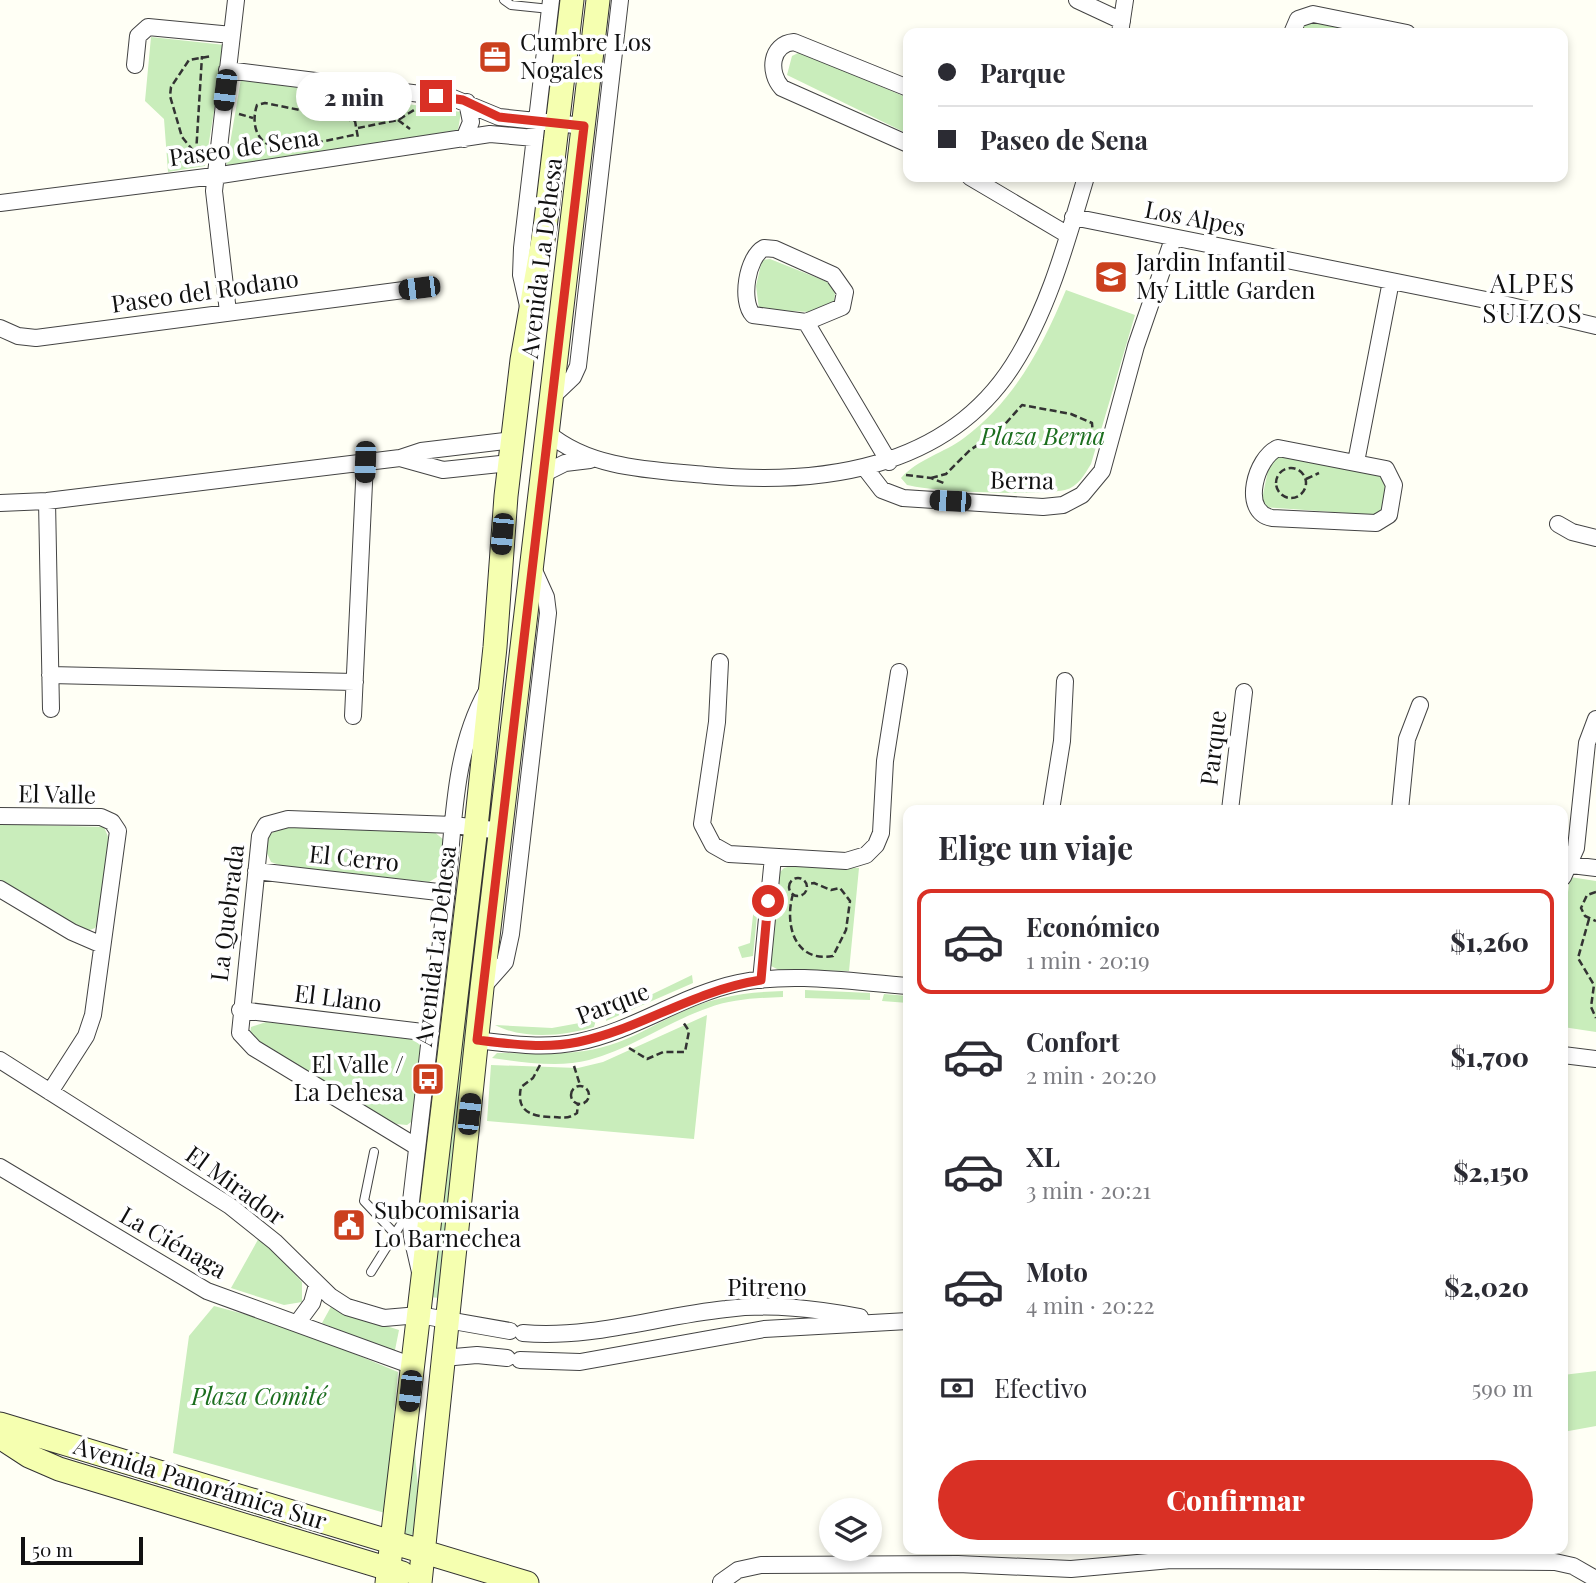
<!DOCTYPE html>
<html lang="es">
<meta charset="utf-8">
<style>
body{margin:0;font-family:"Playfair Display",serif;background:#f7f7f7;color:#2b2b33;height:100vh;display:flex;flex-direction:column;font-size:26px;white-space:nowrap}
*{box-sizing:border-box;margin:0}
p{font-size:23px;color:#7c7c81}
.icon{flex:none;width:38px;height:38px;fill:none;stroke:currentColor;stroke-width:2;stroke-linecap:round;stroke-linejoin:round}
.map{position:relative;flex:1;overflow:hidden}
.side{position:absolute;left:903px;top:805px;width:665px;height:749px;display:flex;flex-direction:column;background:#fff;border-radius:14px;box-shadow:0 4px 10px #0003}
.side>*{flex:none}
.hud{position:absolute;left:903px;top:28px;width:665px;height:154px;border-radius:14px;box-shadow:0 4px 10px #0003;display:grid;align-content:center;height:154px;padding:0 35px;background:#fff}
.controls{position:absolute;left:819px;top:1498px;display:grid;gap:14px}
.controls a{display:grid;place-items:center;width:63px;height:63px;border-radius:50%;background:#fff;box-shadow:0 4px 10px #0003;font-size:35px}
.scale{position:absolute;left:21px;bottom:18px;width:122px;box-sizing:border-box;padding-left:7px;border:4px solid #111;border-top:0;font-size:19px;line-height:24px;white-space:nowrap;color:#111;-webkit-text-stroke:5px #fff;paint-order:stroke}
.end{position:absolute;width:32px;height:32px;margin:-16px;border:9px solid #d93025;background:#fff;box-shadow:0 0 0 4px #fff}
.from{border-radius:50%}
.bubble{position:absolute;height:49px;border-radius:24px;background:#fff;box-shadow:0 4px 10px #0003;font-size:23px;font-weight:800;line-height:49px;text-align:center}
.car{position:absolute;width:21px;height:42px;margin:-21px -10px;border-radius:9px;box-shadow:0 0 5px 2px #0007;background:linear-gradient(#222 24%,#8ab4d8 0 40%,#222 0 76%,#8ab4d8 0 86%,#222 0)}
.hud b{display:flex;align-items:center;gap:24px;height:66px;font-size:26px}
.hud b+b{border-top:2px solid #e1e1e2}
.hud i{width:18px;height:18px;background:#2b2b33}
ul{padding:0;list-style:none}
li{display:flex;align-items:center;gap:21px;height:105px;margin:0 14px 10px;padding:0 21px;border:4px solid transparent;border-radius:14px}
li div{flex:1}
li b{display:block;font-size:26px}
li em{font-style:normal;font-weight:800}
li.active{border-color:#d93025}
li>.icon{width:63px;height:63px;stroke-width:1.5}
h2{padding:0 35px;font-size:32px;line-height:84px}
.pay{display:flex;align-items:center;gap:18px;height:77px;padding:0 35px;font-size:26px}
.pay p{margin-inline-start:auto}
.primary-button{display:flex;gap:14px;margin-top:auto;padding:14px 35px}
.primary-button a{flex:1;height:80px;border-radius:42px;background:#d93025;color:#fff;font-size:28px;font-weight:800;line-height:80px;text-align:center}
.map>svg:first-child{display:block}
.green{fill:#c9edbb}
.lines{fill:none;stroke-linecap:round;stroke-linejoin:round}
.lane-casing{stroke:#444;stroke-width:10}
.street-casing{stroke:#444;stroke-width:18}
.secondary-casing{stroke:#333;stroke-width:25}
.path{stroke:#333;stroke-width:2.5;stroke-dasharray:7 3.5;stroke-linecap:butt}
.lane{stroke:#fff;stroke-width:8}
.street{stroke:#fff;stroke-width:16}
.secondary{stroke:#f5ffb0;stroke-width:23}
.route{stroke:#d93025;stroke-width:9}
.labels{text-anchor:middle;stroke-width:7;stroke-linejoin:round;paint-order:stroke}
.poi-label{font-size:24px;fill:#111;stroke:#fff;text-anchor:start}
.street-label{font-size:24px;fill:#111;stroke:#fff}
.park-label{font-size:24px;font-style:italic;fill:#1b6e1e;stroke:#fff}
.neighbourhood-label{font-size:26px;letter-spacing:2px;fill:#111;stroke:#fff}
</style>
<div class="map">
<svg width="1596" height="1583" viewBox="0 0 1596 1583">
<rect width="100%" height="100%" fill="#fffff5"/>
<path class="green" d="M1312,22L1367,33H1299L1304,23Z
M151,37L225,45L205,166L168,172L164,119L145,101Z
M800,52L908,98V134L787,75L792,56Z
M241,79L461,112L458,130L226,167Z
M770,259L830,283L835,294L834,301L809,312L759,309L756,286L762,260Z
M1066,290L1135,315L1091,464C1085,474 1078,487 1065,490C1037,496 936,492 907,485L901,478C918,459 944,453 964,438C1015,400 1042,347 1066,290Z
M1282,455L1381,475L1387,485L1384,508L1374,515L1264,507L1262,499L1270,461Z
M0,824L104,827L109,839L101,915L95,928L87,931L74,927L0,880Z
M281,827L433,831L444,840L442,874L429,882L282,866L271,862L266,851L269,835Z
M795,865L859,868L849,971L779,970L771,966L778,874L784,868Z
M1570,877L1596,881V1032L1563,1027V930Z
M754,906H758L753,956L742,958L738,947L750,943Z
M692,975L693,983L606,1021L607,1016Z
M466,982L467,1055L439,1298L430,1297Z
M805,990L870,993V1000L805,998Z
M783,991V997C757,998 732,999 708,1008C667,1022 631,1049 589,1060C559,1068 522,1062 492,1058L497,1053C537,1053 571,1057 610,1045C636,1037 659,1022 683,1011C716,996 748,992 783,991Z
M884,994L908,996V1003L882,1001Z
M707,1015L694,1139L487,1121L491,1065L578,1068L603,1062Z
M596,1020L594,1027C564,1036 524,1040 495,1025L552,1028Z
M266,1022L401,1035L416,1041L422,1047L414,1120L407,1125L396,1124L255,1040L250,1034L251,1027Z
M260,1236L302,1282V1302L284,1305L231,1288Z
M333,1303L352,1315L399,1330L394,1355L322,1323Z
M214,1306L285,1325L398,1372L385,1513L173,1453L189,1336Z
M1596,1371V1426L1563,1432V1375Z
M413,1432L418,1487L415,1531L411,1536L404,1534Z"/>
<g class="lines">
<defs>
<path id="lane" d="M504,0L511,5L550,9
M374,1152L364,1201L396,1235
M371,1272L408,1213"/>
<path id="street" d="M1077,0L1122,21
M1120,33L1125,0
M1292,33L1298,19L1313,14L1407,33
M135,65L138,36L148,27L232,35
M227,70L453,98L499,117L584,126
M908,88L794,42C770,44 768,73 782,88L908,144
M464,139L471,122L467,102
M970,177L1068,235
M0,203L214,176L490,134L535,138
M1073,217L1486,300L1596,326
M764,248L775,249L833,275L845,292L842,307L806,322L753,315C740,301 747,257 764,248Z
M528,306L521,275L522,248L551,0
M228,312L214,191L236,0
M806,322L889,462
M0,328L18,336L36,338L419,288
M552,397L573,377L578,366L620,0
M548,433C590,469 653,470 705,475C819,486 946,470 1013,365C1049,309 1067,240 1086,177
M1278,448L1386,469L1394,485L1389,515L1376,523L1272,518C1240,512 1256,457 1278,448Z
M400,458L443,470L510,463
M1356,462L1391,281
M865,468L882,490L903,498L1043,507L1063,505L1082,495L1102,471L1136,346L1173,239
M543,474L565,463L590,460
M47,501L51,709
M0,503L47,501L400,458L421,451L513,440
M1558,524L1572,532L1596,538
M720,662L717,722L702,824L713,845L729,854L846,861L866,855L876,845L881,833L885,761L899,672
M50,675L355,682
M353,716L365,462
M1051,810L1062,741L1065,681
M1230,810L1244,692
M1400,810L1407,739L1420,705
M0,816L101,817L112,822L118,831L93,1015L86,1036L50,1092
M1563,864L1596,868
M256,871L447,893
M1563,877L1576,848L1587,743L1596,719
M0,889L72,932L102,945
M761,980L773,857
M482,988L505,962L511,934L548,613L546,597L532,566
M240,1010L431,1033
M477,1040C510,1044 544,1049 578,1042C634,1031 682,995 738,983C794,972 852,982 908,986
M1563,1055L1596,1059
M0,1060L230,1206L275,1242L330,1296L347,1307L384,1318L419,1315L510,1331
M417,1147L254,1048L240,1033L260,836L266,825L288,819L454,825L501,831
M0,1167L207,1291L413,1366
M420,1272L412,1237L410,1210C422,1106 434,1002 446,898C454,829 452,753 487,691
M298,1322L312,1303L317,1285
M523,1333C592,1339 658,1316 726,1309C771,1303 816,1309 860,1317
M443,1358L477,1355L507,1358
M520,1360L580,1362L764,1329L908,1321
M721,1582L738,1570L761,1565L958,1564L1071,1569L1171,1560L1555,1562L1573,1566L1594,1578"/>
<path id="secondary" d="M0,1424L527,1583
M0,1437L29,1456L59,1469L402,1573
M387,1583L476,827L495,647L506,496L522,360L545,228L572,0
M420,1583L482,988L598,0"/>
</defs>
<use href="#lane" class="lane-casing"/>
<use href="#street" class="street-casing"/>
<use href="#secondary" class="secondary-casing"/>
<path class="path" d="M239,114L253,118
M325,114L328,97
M398,120L410,129
M358,128L398,120L414,110
M316,143L358,134
M282,148C258,147 250,126 257,105L265,103L355,121L358,138
M196,154L202,56
M200,159L182,137L170,96L171,87L189,60L212,56
M1276 483a15 15 0 1 1 30 0a15 15 0 1 1-30 0Z
M906,475L931,478L946,484
M931,478L946,474L970,450L998,432L1022,405L1071,414L1092,423L1093,437
M1306,479L1319,473
M789 887a9 9 0 1 1 18 0a9 9 0 1 1-18 0Z
M1596,892L1587,895L1581,908L1585,916L1596,921
M793,894C784,925 795,963 833,956L846,930L850,901L840,888L831,890L814,883L807,884
M1589,919L1578,958L1594,985L1591,1007L1596,1018
M629,1048L647,1059L663,1052H685L689,1031L683,1022
M540,1065L533,1078L521,1087C516,1110 529,1116 550,1117C561,1117 567,1120 577,1113L578,1104
M574,1066L580,1085
M571 1095a9 9 0 1 1 18 0a9 9 0 1 1-18 0Z"/>
<use href="#lane" class="lane"/>
<use href="#street" class="street"/>
<use href="#secondary" class="secondary"/>
</g>
<g class="lines">
<path class="route" d="M436,96L463,100L499,117L584,126L477,1040C510,1044 545,1049 578,1042C641,1029 692,991 761,980L768,901"/>
</g>
<defs>
<symbol id="office-square" viewBox="-11 -11 22 22"><rect x="-9" y="-9" width="18" height="18" rx="4" fill="#cb401e" stroke="#fff"/><path d="M-6-3h4V-5.5h4V-3h4V5H-6ZM-1-4.5V-3h2v-1.5ZM-6 0V1H6V0Z" fill="#fff"/></symbol>
<symbol id="school-square" viewBox="-11 -11 22 22"><rect x="-9" y="-9" width="18" height="18" rx="4" fill="#cb401e" stroke="#fff"/><path d="M0-5L7-2L0 1L-7-2ZM-4 1L0 2.5L4 1V4Q0 6-4 4Z" fill="#fff"/></symbol>
<symbol id="bus-square" viewBox="-11 -11 22 22"><rect x="-9" y="-9" width="18" height="18" rx="4" fill="#cb401e" stroke="#fff"/><path d="M-5-6H5V4H4V6H2V4H-2V6H-4V4H-5ZM-3.5-4V0h7V-4ZM-3.5 1.2v1.5H-2V1.2ZM2 1.2v1.5H3.5V1.2Z" fill="#fff"/></symbol>
<symbol id="civic-square" viewBox="-11 -11 22 22"><rect x="-9" y="-9" width="18" height="18" rx="4" fill="#cb401e" stroke="#fff"/><path d="M-.6-6.5H3V-4.5H.6V-3L4-1V1h2V6H-6V1h2V-1L-.6-3ZM-1.2 2.5V6h2.4V2.5Z" fill="#fff"/></symbol>
</defs>
<g fill-rule="evenodd">
<use href="#office-square" x="476" y="38" width="38" height="38"/>
<use href="#school-square" x="1092" y="258" width="38" height="38"/>
<use href="#bus-square" x="409" y="1060" width="38" height="38"/>
<use href="#civic-square" x="330" y="1206" width="38" height="38"/>
</g>
<g class="labels">
<g class="poi-label">
<text x="520" y="51">Cumbre Los<tspan x="520" dy="28">Nogales</tspan></text>
<text x="1136" y="271">Jardin Infantil<tspan x="1136" dy="28">My Little Garden</tspan></text>
<text x="404" y="1073" text-anchor="end">El Valle /<tspan x="404" dy="28">La Dehesa</tspan></text>
<text x="374" y="1219">Subcomisaria<tspan x="374" dy="28">Lo Barnechea</tspan></text>
</g>
<g class="street-label">
<text transform="translate(244 148) rotate(-8)" y="8">Paseo de Sena</text>
<text transform="translate(1195 219) rotate(11)" y="8">Los Alpes</text>
<text transform="translate(542 258) rotate(-83)" y="8">Avenida La Dehesa</text>
<text transform="translate(205 292) rotate(-8)" y="8">Paseo del Rodano</text>
<text transform="translate(1022 481) rotate(1)" y="8">Berna</text>
<text transform="translate(1214 748) rotate(-83)" y="8">Parque</text>
<text transform="translate(57 795) rotate(1)" y="8">El Valle</text>
<text transform="translate(354 859) rotate(6)" y="8">El Cerro</text>
<text transform="translate(228 913) rotate(-83)" y="8">La Quebrada</text>
<text transform="translate(436 946) rotate(-83)" y="8">Avenida La Dehesa</text>
<text transform="translate(338 999) rotate(7)" y="8">El Llano</text>
<text transform="translate(613 1004) rotate(-21)" y="8">Parque</text>
<text transform="translate(235 1186) rotate(36)" y="8">El Mirador</text>
<text transform="translate(173 1243) rotate(30)" y="8">La Ciénaga</text>
<text x="767" y="1296">Pitreno</text>
<text transform="translate(200 1484) rotate(17)" y="8">Avenida Panorámica Sur</text>
</g>
<g class="park-label">
<text x="1043" y="445">Plaza Berna</text>
<text x="259" y="1405">Plaza Comité</text>
</g>
<g class="neighbourhood-label">
<text x="1533" y="293">ALPES<tspan x="1533" dy="30">SUIZOS</tspan></text>
</g>
</g>
</svg>
<div class="controls">
<a><svg class="icon" aria-label="layers" viewBox="0 0 24 24"><path d="M12 4l9 5-9 5-9-5zM3 14l9 5 9-5"/></svg></a>
</div>
<div class="scale">50 m</div>
<i class="end from" style="left:768px;top:901px"></i>
<i class="end" style="left:436px;top:96px"></i>
<div class="bubble" style="left:296px;top:72px;width:116px">2 min</div>
<i class="car" style="left:225px;top:90px;rotate:187deg"></i>
<i class="car" style="left:419px;top:288px;rotate:263deg"></i>
<i class="car" style="left:365px;top:462px;rotate:182deg"></i>
<i class="car" style="left:950px;top:501px;rotate:273deg"></i>
<i class="car" style="left:502px;top:534px;rotate:185deg"></i>
<i class="car" style="left:469px;top:1114px;rotate:6deg"></i>
<i class="car" style="left:410px;top:1391px;rotate:186deg"></i>
<div class="hud">
<b><i class="from"></i>Parque</b>
<b><i></i>Paseo de Sena</b>
</div>
<section class="side">
<h2>Elige un viaje</h2>
<ul>
<li class="active"><svg class="icon" aria-label="car" viewBox="0 0 24 24"><path d="M5 17H2v-5l4-1 3-4h7l3 4 3 1v5h-3M9 17h6M6 11h13"/><circle cx="7" cy="17" r="2"/><circle cx="17" cy="17" r="2"/></svg><div><b>Económico</b><p>1 min · 20:19</p></div><em>$1,260</em></li>
<li><svg class="icon" aria-label="car" viewBox="0 0 24 24"><path d="M5 17H2v-5l4-1 3-4h7l3 4 3 1v5h-3M9 17h6M6 11h13"/><circle cx="7" cy="17" r="2"/><circle cx="17" cy="17" r="2"/></svg><div><b>Confort</b><p>2 min · 20:20</p></div><em>$1,700</em></li>
<li><svg class="icon" aria-label="car" viewBox="0 0 24 24"><path d="M5 17H2v-5l4-1 3-4h7l3 4 3 1v5h-3M9 17h6M6 11h13"/><circle cx="7" cy="17" r="2"/><circle cx="17" cy="17" r="2"/></svg><div><b>XL</b><p>3 min · 20:21</p></div><em>$2,150</em></li>
<li><svg class="icon" aria-label="car" viewBox="0 0 24 24"><path d="M5 17H2v-5l4-1 3-4h7l3 4 3 1v5h-3M9 17h6M6 11h13"/><circle cx="7" cy="17" r="2"/><circle cx="17" cy="17" r="2"/></svg><div><b>Moto</b><p>4 min · 20:22</p></div><em>$2,020</em></li>
</ul>
<div class="pay"><svg class="icon" aria-label="cash" viewBox="0 0 24 24"><path d="M3 7h18v10H3z"/><circle cx="12" cy="12" r="2"/></svg>Efectivo<p>590 m</p></div>
<div class="primary-button"><a>Confirmar</a></div>
</section>
</div>
